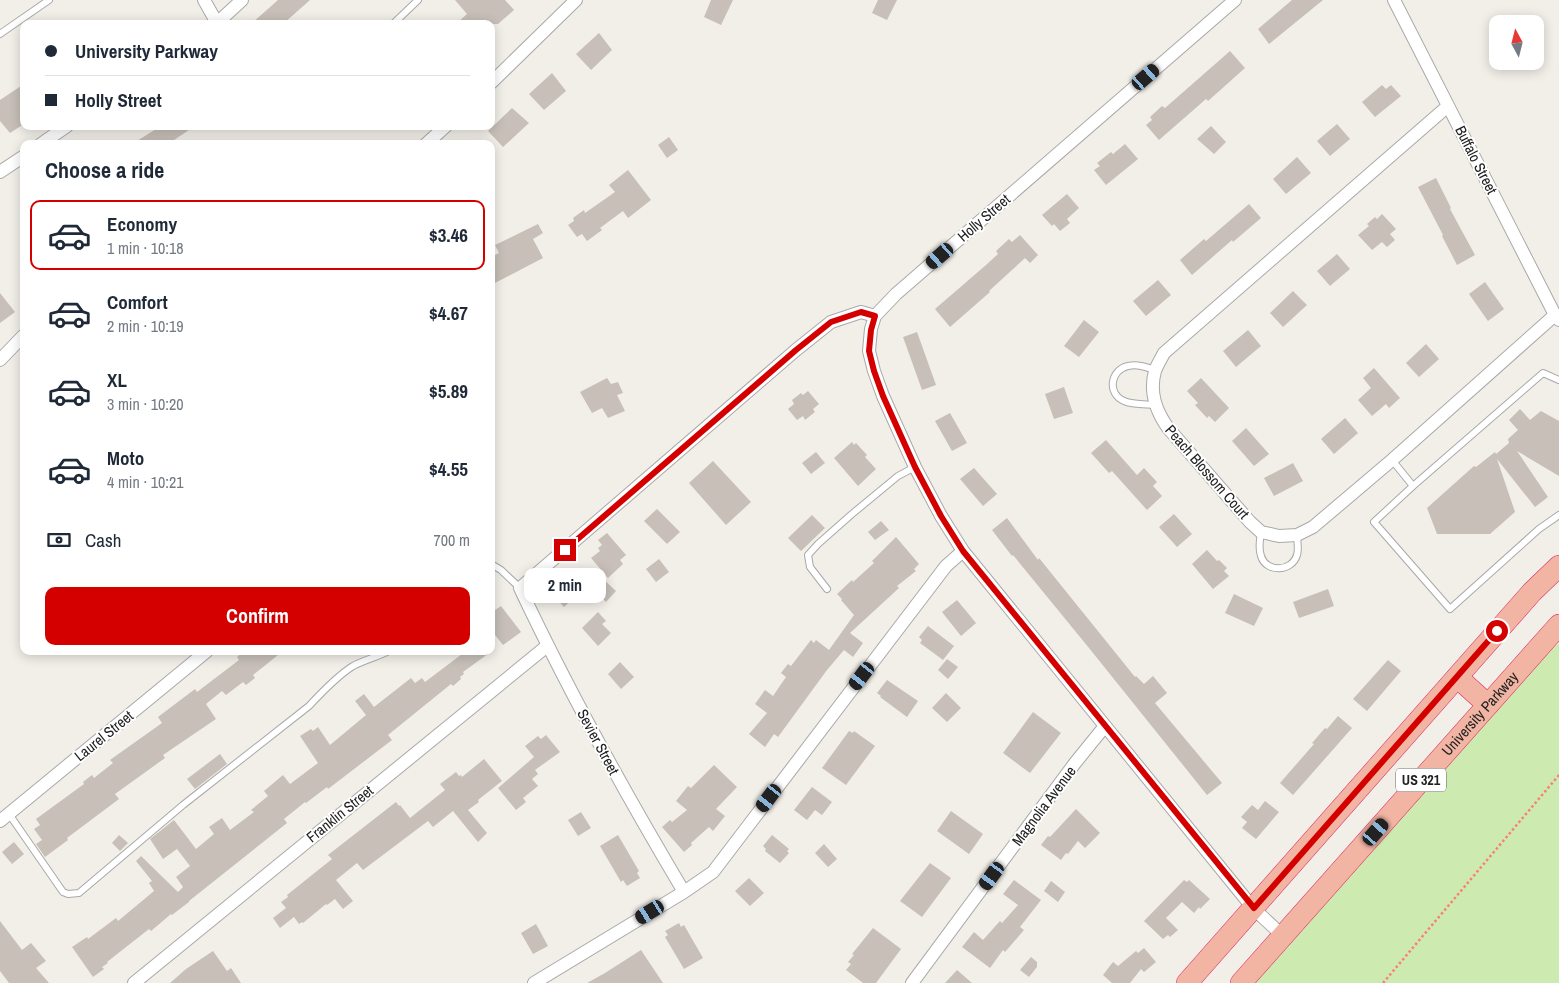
<!DOCTYPE html>
<meta charset="utf-8">
<style>
body{margin:0;font-family:"Archivo Narrow",sans-serif;background:#f6f6f7;color:#1f2937;height:100vh;display:flex;flex-direction:column;font-size:19px;white-space:nowrap}
*{box-sizing:border-box;margin:0}
p{font-size:16px;color:#747a83}
.icon{flex:none;width:28px;height:28px;fill:none;stroke:currentColor;stroke-width:2;stroke-linecap:round;stroke-linejoin:round}
.map{position:relative;flex:1;overflow:hidden}
.panel{position:absolute;left:20px;top:140px;width:475px;height:515px;display:flex;flex-direction:column;background:#fff;border-radius:10px;box-shadow:0 2px 12px #0003}
.panel>*{flex:none}
.guide{position:absolute;left:20px;top:20px;width:475px;height:110px;border-radius:10px;box-shadow:0 2px 12px #0003;display:grid;align-content:center;height:110px;padding:0 25px;background:#fff}
.needle{width:32px;rotate:353deg}
.buttons{position:absolute;left:1489px;top:15px;display:grid;gap:10px}
.buttons a{display:grid;place-items:center;width:55px;height:55px;border-radius:10px;background:#fff;box-shadow:0 2px 12px #0003;font-size:25px}
.end{position:absolute;width:22px;height:22px;margin:-11px;border:6px solid #d40000;background:#fff;box-shadow:0 0 0 2px #fff}
.from{border-radius:50%}
.bubble{position:absolute;height:35px;border-radius:10px;background:#fff;box-shadow:0 2px 12px #0003;font-size:16px;font-weight:800;line-height:35px;text-align:center}
.car{position:absolute;width:15px;height:30px;margin:-15px -8px;border-radius:6px;box-shadow:0 0 4px 1px #0007;background:linear-gradient(#222 24%,#8ab4d8 0 40%,#222 0 76%,#8ab4d8 0 86%,#222 0)}
.guide b{display:flex;align-items:center;gap:18px;height:48px;font-size:19px}
.guide b+b{border-top:1px solid #e0e1e3}
.guide i{width:12px;height:12px;background:#1f2937}
ul{padding:0;list-style:none}
li{display:flex;align-items:center;gap:15px;height:70px;margin:0 10px 8px;padding:0 15px;border:2px solid transparent;border-radius:10px}
li div{flex:1}
li b{display:block;font-size:19px}
li em{font-style:normal;font-weight:800}
li.selected{border-color:#d40000}
li>.icon{width:45px;height:45px;stroke-width:1.5}
h2{padding:0 25px;font-size:22px;line-height:60px}
.pay{display:flex;align-items:center;gap:12px;height:55px;padding:0 25px;font-size:19px}
.pay p{margin-inline-start:auto}
.cta{display:flex;gap:10px;margin-top:auto;padding:10px 25px}
.cta a{flex:1;height:58px;border-radius:10px;background:#d40000;color:#fff;font-size:20px;font-weight:800;line-height:58px;text-align:center}
.map>svg:first-child{display:block}
.grass{fill:#cdebb0}
.building{fill:#c7bfb8}
.lines{fill:none;stroke-linecap:round;stroke-linejoin:round}
.service-casing{stroke:#a9a9a9;stroke-width:8}
.minor-casing{stroke:#a9a9a9;stroke-width:14}
.trunk-casing{stroke:#dc2a67;stroke-width:22}
.path{stroke:#fa8072;stroke-width:2.5;stroke-dasharray:2.5 2.5;stroke-linecap:butt}
.service{stroke:#fff;stroke-width:6}
.minor{stroke:#fff;stroke-width:12}
.trunk{stroke:#f2b4a3;stroke-width:21}
.route{stroke:#d40000;stroke-width:6}
.labels{text-anchor:middle;stroke-width:4;stroke-linejoin:round;paint-order:stroke}
.shield{fill:#fff;stroke:#646464;stroke-width:1}
.shield-label{font-size:14px;font-weight:bold;fill:#222}
.street-label{font-size:15px;fill:#222;stroke:#fff}
</style>
<div class="map">
<svg width="1559" height="983" viewBox="0 0 1559 983">
<rect width="100%" height="100%" fill="#f2efe9"/>
<path class="grass" d="M1559,643V983H1255L1542,659Z"/>
<path class="building" d="M278,0H310L283,24H251Z
M455,0H505L514,10L498,24H456L467,14Z
M711,0H733L721,25L704,17Z
M878,0H897L887,20L872,13Z
M1292,0H1323L1269,44L1258,29Z
M599,33L612,50L591,70L576,54Z
M1230,51L1245,68L1208,101L1206,99L1159,140L1146,125L1152,120L1150,117L1162,106L1165,108Z
M552,73L566,91L544,110L529,94Z
M24,84V124L10,133L0,121V100Z
M1382,85L1386,89L1391,85L1401,96L1375,117L1362,102Z
M512,108L529,123L503,147L488,131Z
M1337,124L1350,139L1330,156L1317,141Z
M161,126H195L168,144H132Z
M1211,126L1226,142L1214,154L1197,139Z
M669,137L678,150L667,158L658,145Z
M1125,144L1138,159L1106,185L1094,170L1100,166L1097,163L1111,152L1113,154Z
M1297,157L1311,173L1286,194L1273,179Z
M628,170L651,200L628,218L623,211L600,228L602,230L587,241L582,234L577,237L568,225L574,221L573,218L584,210L585,213L615,192L609,185Z
M1436,178L1451,208L1450,209L1475,255L1457,265L1442,236L1443,235L1418,187Z
M1067,194L1079,208L1067,219L1070,223L1060,231L1054,224L1052,226L1042,215Z
M1249,204L1261,218L1233,242L1232,240L1192,275L1180,260L1204,239L1206,241Z
M1382,214L1396,229L1390,234L1395,240L1387,247L1382,242L1372,250L1358,235L1369,226L1367,224L1375,217L1377,219Z
M538,224L543,233L533,239L543,258L491,285V257L499,253L495,245Z
M1020,235L1038,255L1030,263L1025,258L989,291L990,292L950,327L935,309L986,265L998,254L996,251L1009,239L1012,242Z
M1337,254L1350,269L1330,286L1317,271Z
M1158,280L1171,295L1146,316L1133,301Z
M1485,282L1504,309L1488,321L1469,294Z
M1293,291L1307,305L1283,327L1270,313Z
M0,293L15,312L0,323Z
M1084,320L1099,332L1079,357L1064,346Z
M1248,330L1261,346L1236,367L1223,351Z
M917,332L936,385L922,390L903,337Z
M1426,344L1439,359L1419,377L1406,363Z
M1374,368L1400,398L1389,408L1386,404L1372,416L1358,400L1371,388L1363,378Z
M607,378L611,384L618,382L623,393L617,395L625,411L608,418L602,408L592,413L580,392Z
M1201,378L1229,408L1215,422L1209,416L1207,418L1195,405L1198,403L1187,391Z
M1064,387L1073,413L1054,419L1045,394Z
M808,391L819,404L813,409L815,412L805,420L803,416L797,420L788,409L794,404L792,400L801,393L803,395Z
M1520,409L1530,420L1541,411L1559,421V476L1517,451L1548,497L1535,507L1497,459L1515,512L1490,534H1437L1427,508L1474,466L1476,467L1495,452L1496,454L1509,443L1508,439L1518,430L1509,420Z
M950,413L967,443L952,451L935,421Z
M1345,418L1358,433L1334,454L1321,439Z
M1246,428L1269,454L1254,466L1232,441Z
M1106,440L1137,475L1144,468L1157,482L1153,486L1162,496L1147,510L1112,471L1109,473L1091,453Z
M852,442L854,445L856,443L867,455L865,457L876,469L858,486L834,458Z
M816,452L825,463L811,474L802,463Z
M713,461L751,502L726,525L689,483Z
M1293,463L1303,481L1274,496L1264,478Z
M974,468L997,494L983,506L960,479Z
M657,509L680,532L667,544L644,521Z
M1174,514L1192,534L1177,547L1159,527Z
M812,515L825,528L801,551L788,538Z
M1007,518L1038,560L1039,558L1135,677L1136,676L1144,684L1153,676L1167,693L1155,703L1222,783L1207,795L1089,648L1013,555L1012,556L992,530Z
M881,521L889,530L875,540L868,532Z
M607,533L626,555L620,560L623,564L608,578L591,558L600,551L598,548L602,545L598,540Z
M896,537L919,564L914,569L916,571L897,586L899,588L850,633L863,643L853,657L844,650L827,670L778,737L774,734L765,747L749,734L767,713L755,704L765,690L773,696L786,677L781,673L788,664L791,666L811,640L814,643L816,640L829,650L854,615L841,600L842,599L837,594L852,580L853,582L874,563L872,561Z
M1207,550L1217,561L1219,560L1227,568L1224,571L1229,576L1213,589L1192,564Z
M659,559L669,572L656,582L646,569Z
M601,577L616,591L606,602L591,587Z
M561,581L576,596L564,607L550,592Z
M1328,589L1334,606L1299,618L1293,602Z
M1234,594L1263,608L1254,626L1225,613Z
M957,600L976,623L961,636L942,612Z
M501,606L521,632L503,645L491,630V613Z
M598,612L606,621L602,624L611,633L598,646L582,628Z
M928,626L954,646L943,660L920,643L922,640L919,637Z
M244,651H283L253,675L255,678L246,685L243,682L226,695L222,691L206,704L216,719L163,755L165,758L115,794L119,799L67,838L68,840L45,857L36,844L42,840L34,829L40,825L36,819L84,784L83,782L92,775L94,778L113,763L110,760L162,723L158,717L195,689L197,692L239,660L237,657Z
M466,651H492L463,672L464,674L460,677L461,679L453,686L451,684L388,735L392,740L328,789L327,787L306,803L305,802L284,819L287,823L189,901V902L172,915L171,914L151,931L149,929L107,962L108,963L102,967L104,969L93,977L72,947L87,937L88,939L116,918L118,921L154,891L149,883L152,881L136,861L141,856L178,892L183,887L176,877L190,866L177,849L163,859L150,839L174,820L196,849L214,834L209,827L222,818L230,830L254,812L251,810L268,796L264,791L283,775L290,784L318,763L300,736L311,729L313,731L318,727L330,745L366,715L355,701L364,694L374,707L411,678L415,683L422,678L425,682Z
M947,659L958,667L948,679L938,670Z
M1388,660L1401,671L1367,711L1353,699Z
M620,662L634,677L621,689L608,674Z
M887,680L918,701L907,717L880,697L881,696L877,693Z
M946,693L961,708L947,722L932,708Z
M1033,712L1061,733L1030,773L1003,753Z
M1338,716L1352,728L1293,795L1280,783L1314,744L1312,743L1325,728L1327,729Z
M849,731L853,733L854,731L875,746L846,785L822,768Z
M546,735L560,752L535,770L538,774L532,779L538,786L523,798L526,802L516,810L498,788L534,757L525,746L538,736L541,739Z
M220,754L227,764L195,789L187,779Z
M484,759L502,781L478,800L479,802L468,810L487,833L478,842L453,811L433,827L428,821L363,870L357,863L336,880L353,901L343,909L335,899L327,905L326,904L303,923L302,922L299,924L294,917L280,928L273,918L286,908L281,902L288,897L287,895L332,859L328,855L396,802L399,806L400,805L410,818L445,790L440,784L456,772L459,776L461,775L462,777Z
M714,765L737,787L716,809L725,816L713,831L709,827L691,843L692,845L684,852L662,827L670,820L672,822L687,810L676,801L688,786L691,788Z
M812,787L832,802L822,815L815,810L807,820L794,810Z
M1265,801L1279,812L1256,839L1242,828L1247,822L1241,817L1252,805L1258,810Z
M1076,809L1100,833L1085,848L1078,841L1068,854L1066,853L1061,860L1041,845L1048,836L1050,837Z
M951,811L983,834L969,854L937,831Z
M581,812L591,828L578,836L568,820Z
M119,835L128,843L120,851L112,843Z
M618,835L639,871L637,873L640,878L627,886L623,880L621,882L600,846Z
M772,835L789,849L787,851L789,853L780,863L765,851L766,849L763,846Z
M14,842L24,854L12,864L2,852Z
M824,844L837,859L828,867L815,853Z
M930,863L951,878L922,917L900,901Z
M749,878L764,893L750,906L735,891Z
M1014,880L1041,900L1020,927L1024,930L1005,952L1003,950L990,968L962,947L974,932L983,940L1000,921L1002,923L1018,905L1003,894Z
M1184,880L1187,882L1189,880L1210,899L1200,909L1199,907L1194,913L1182,902L1166,918L1178,930L1170,937L1168,935L1163,939L1144,921Z
M1051,881L1065,892L1058,902L1044,891Z
M0,921L22,950L31,943L46,961L36,968L49,983H9L0,971Z
M679,923L681,927L684,925L703,958L684,969L665,937L668,935L665,931Z
M536,924L548,946L533,954L521,933Z
M873,928L901,949L876,983H863L846,970L851,964L848,962L854,955L852,954Z
M1144,948L1156,962L1144,972L1141,969L1130,983H1112L1103,975L1113,962L1118,966L1136,951L1138,953Z
M641,950L663,983H587L605,973Z
M213,951L227,971L231,968L241,983H170L186,969Z
M1031,957L1037,962V967L1029,977L1020,970Z
M957,970L972,983H945Z"/>
<g class="lines">
<defs>
<path id="service" d="M393,24L418,0
M0,34L49,0
M1155,370C1146,367 1138,364 1128,366C1110,370 1107,394 1124,401C1133,405 1146,404 1156,405
M1559,380L1543,373L1413,486L1374,522L1450,609L1539,529L1559,515
M1392,460L1413,486
M1261,532C1260,540 1258,548 1261,556C1266,573 1292,572 1297,555C1299,549 1297,541 1297,535
M491,564L501,570L520,588
M827,589L810,567L808,555L818,544L852,514L898,476L915,467
M9,814L63,892L68,894L79,893L183,805L309,706C322,692 337,676 353,666C364,660 377,657 389,651"/>
<path id="minor" d="M204,0L217,23
M1235,0L896,294L875,316L871,329L869,351L874,371L883,396L915,467L941,516L963,551L1253,908L1283,936
M1394,0L1555,315L1559,320
M216,24L242,0
M491,83L576,0
M1448,106L1164,353C1161,359 1157,365 1155,371C1149,393 1156,411 1168,428L1250,522L1261,532L1279,536L1297,535L1313,527L1392,460L1555,315
M41,144L67,126
M426,144L446,126
M0,172L24,156
M0,360L24,335
M0,821L207,651
M684,892C625,793 569,692 520,588L796,350L831,322L861,312L875,316
M134,983L547,646
M534,983L684,892L713,872L946,566L963,551
M912,983L1075,763L1105,726"/>
<g id="trunk">
<path d="M1457,677L1488,705"/>
<path d="M1187,983L1532,592L1559,566"/>
<path id="s1" d="M1241,983L1559,625"/>
</g>
</defs>
<use href="#service" class="service-casing"/>
<use href="#minor" class="minor-casing"/>
<use href="#trunk" class="trunk-casing"/>
<path class="path" d="M1383,983L1559,775"/>
<use href="#service" class="service"/>
<use href="#minor" class="minor"/>
<use href="#trunk" class="trunk"/>
</g>
<g class="lines">
<path class="route" d="M565,550L796,350L831,322L861,312L875,316L871,330L869,351L874,371L883,396L915,467L941,516L963,551L1254,908L1497,631"/>
</g>
<g class="labels">
<rect class="shield" x="1396" y="768.5" width="50" height="23" rx="4"/>
<g class="shield-label">
<text x="1421" y="785">US 321</text>
</g>
<g class="street-label">
<text transform="translate(1476 160) rotate(63)" y="5">Buffalo Street</text>
<text transform="translate(984 218) rotate(-41)" y="5">Holly Street</text>
<text transform="translate(1207 472) rotate(49)" y="5">Peach Blossom Court</text>
<text dy="5" stroke="none"><textPath href="#s1" startOffset="360">University Parkway</textPath></text>
<text transform="translate(104 736) rotate(-39)" y="5">Laurel Street</text>
<text transform="translate(598 742) rotate(62)" y="5">Sevier Street</text>
<text transform="translate(1044 806) rotate(-53)" y="5">Magnolia Avenue</text>
<text transform="translate(340 814) rotate(-39)" y="5">Franklin Street</text>
</g>
</g>
</svg>
<div class="buttons">
<a><svg class="needle" viewBox="-14 -14 28 28"><path d="M0-13l5 13h-10z" fill="#e53935"/><path d="M0 13l5-13h-10z" fill="#747a83"/></svg></a>
</div>
<i class="end from" style="left:1497px;top:631px"></i>
<i class="end" style="left:565px;top:550px"></i>
<div class="bubble" style="left:524px;top:568px;width:82px">2 min</div>
<i class="car" style="left:1146px;top:77px;rotate:49deg"></i>
<i class="car" style="left:940px;top:256px;rotate:229deg"></i>
<i class="car" style="left:862px;top:676px;rotate:217deg"></i>
<i class="car" style="left:769px;top:798px;rotate:217deg"></i>
<i class="car" style="left:1376px;top:832px;rotate:41deg"></i>
<i class="car" style="left:992px;top:876px;rotate:216deg"></i>
<i class="car" style="left:650px;top:912px;rotate:239deg"></i>
<div class="guide">
<b><i class="from"></i>University Parkway</b>
<b><i></i>Holly Street</b>
</div>
<section class="panel">
<h2>Choose a ride</h2>
<ul>
<li class="selected"><svg class="icon" aria-label="car" viewBox="0 0 24 24"><path d="M5 17H2v-5l4-1 3-4h7l3 4 3 1v5h-3M9 17h6M6 11h13"/><circle cx="7" cy="17" r="2"/><circle cx="17" cy="17" r="2"/></svg><div><b>Economy</b><p>1 min · 10:18</p></div><em>$3.46</em></li>
<li><svg class="icon" aria-label="car" viewBox="0 0 24 24"><path d="M5 17H2v-5l4-1 3-4h7l3 4 3 1v5h-3M9 17h6M6 11h13"/><circle cx="7" cy="17" r="2"/><circle cx="17" cy="17" r="2"/></svg><div><b>Comfort</b><p>2 min · 10:19</p></div><em>$4.67</em></li>
<li><svg class="icon" aria-label="car" viewBox="0 0 24 24"><path d="M5 17H2v-5l4-1 3-4h7l3 4 3 1v5h-3M9 17h6M6 11h13"/><circle cx="7" cy="17" r="2"/><circle cx="17" cy="17" r="2"/></svg><div><b>XL</b><p>3 min · 10:20</p></div><em>$5.89</em></li>
<li><svg class="icon" aria-label="car" viewBox="0 0 24 24"><path d="M5 17H2v-5l4-1 3-4h7l3 4 3 1v5h-3M9 17h6M6 11h13"/><circle cx="7" cy="17" r="2"/><circle cx="17" cy="17" r="2"/></svg><div><b>Moto</b><p>4 min · 10:21</p></div><em>$4.55</em></li>
</ul>
<div class="pay"><svg class="icon" aria-label="cash" viewBox="0 0 24 24"><path d="M3 7h18v10H3z"/><circle cx="12" cy="12" r="2"/></svg>Cash<p>700 m</p></div>
<div class="cta"><a>Confirm</a></div>
</section>
</div>
